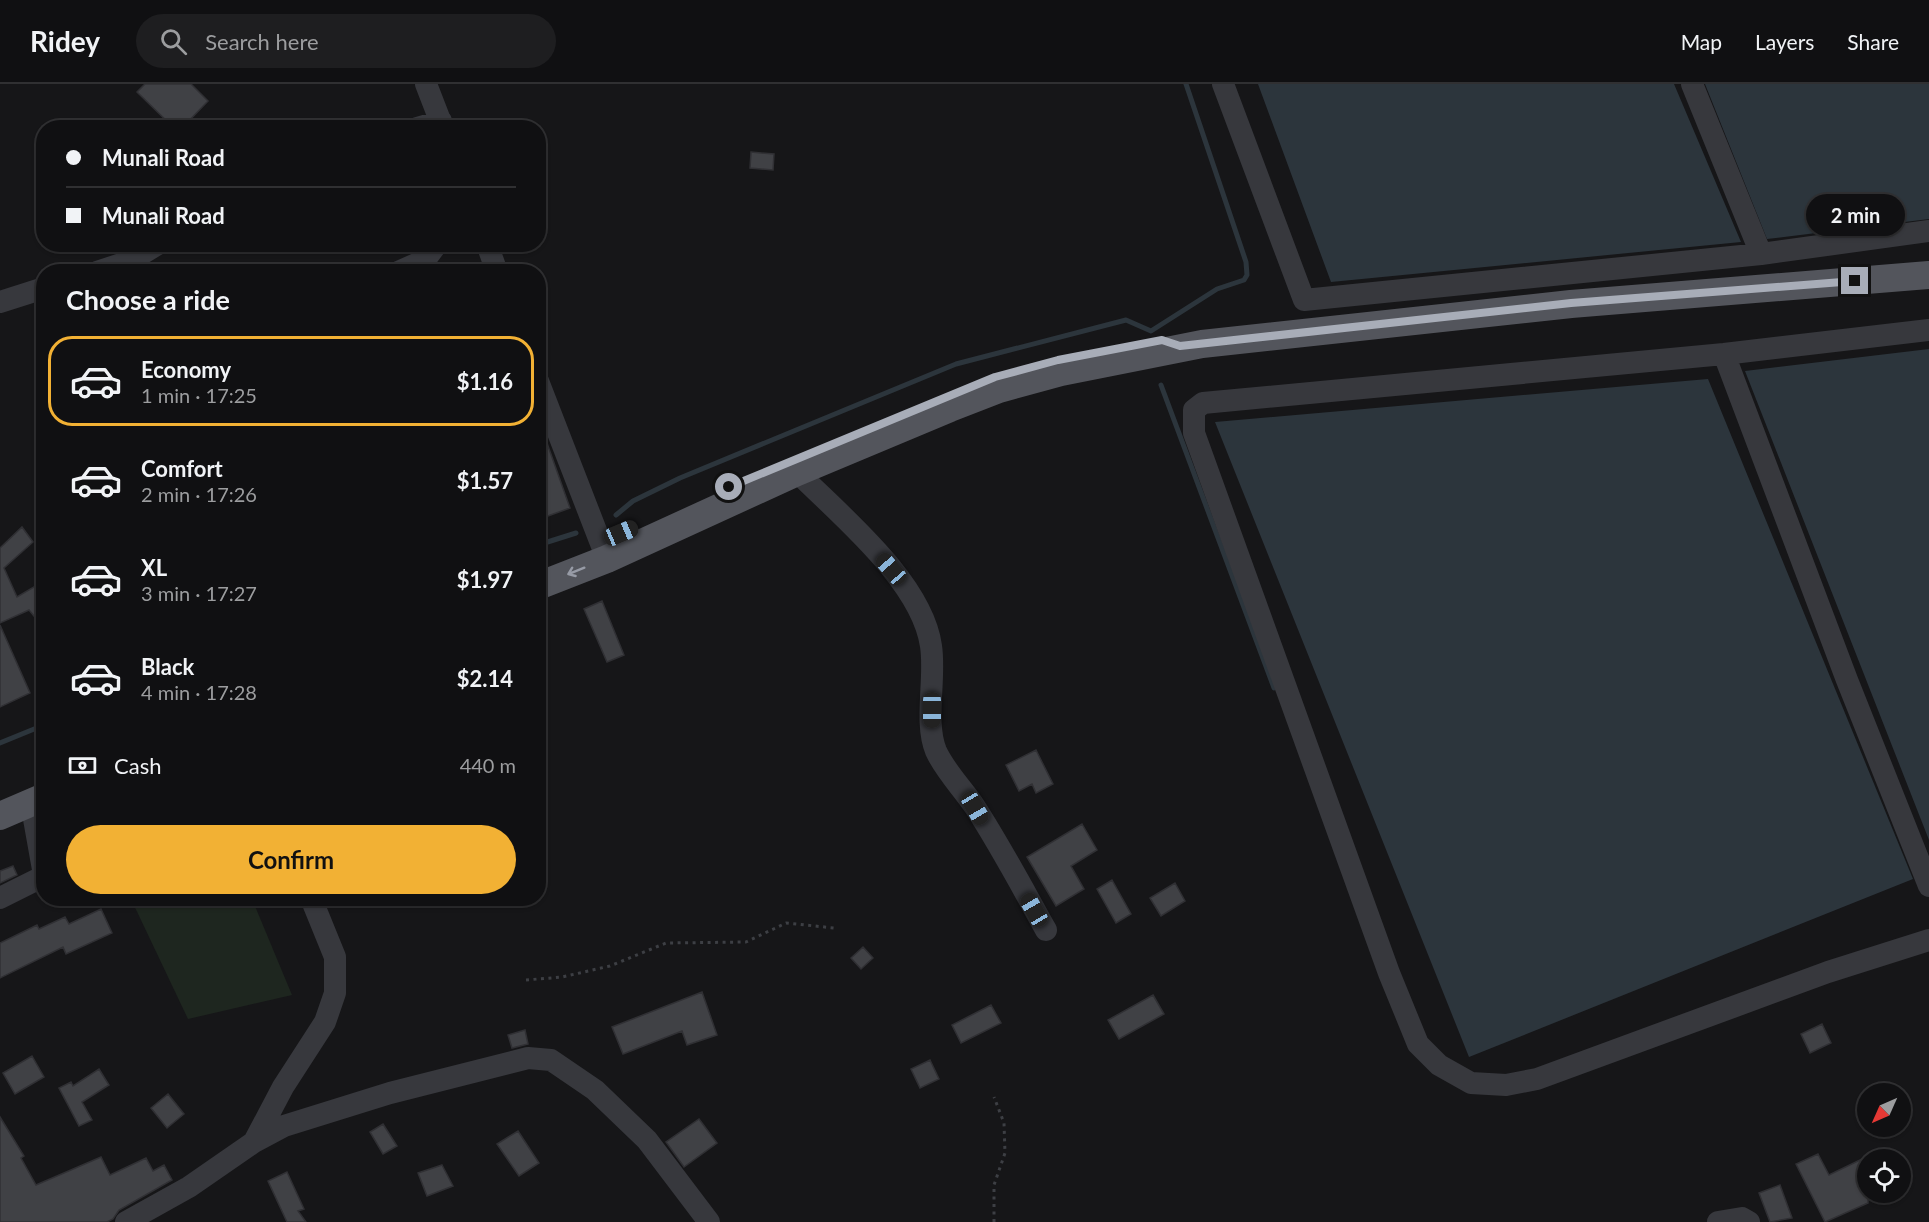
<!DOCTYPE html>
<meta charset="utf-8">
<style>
body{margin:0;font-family:Lato,sans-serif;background:#1e1e20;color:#f1f3f6;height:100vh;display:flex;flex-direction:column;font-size:22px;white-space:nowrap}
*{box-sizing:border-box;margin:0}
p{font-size:20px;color:#9c9d9f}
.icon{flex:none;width:33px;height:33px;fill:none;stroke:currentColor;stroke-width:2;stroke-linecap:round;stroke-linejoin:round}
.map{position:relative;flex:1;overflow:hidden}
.side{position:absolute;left:36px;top:180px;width:510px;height:642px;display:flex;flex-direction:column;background:#101012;border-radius:24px;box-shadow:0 2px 4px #0004,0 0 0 2px #303032}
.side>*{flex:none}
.top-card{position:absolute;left:36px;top:36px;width:510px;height:132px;border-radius:24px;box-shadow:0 2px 4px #0004,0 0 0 2px #303032;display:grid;align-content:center;height:132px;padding:0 30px;background:#101012}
.needle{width:39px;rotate:225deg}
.buttons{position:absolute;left:1857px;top:999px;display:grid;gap:12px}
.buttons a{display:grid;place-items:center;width:54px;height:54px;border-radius:50%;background:#101012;box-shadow:0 2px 4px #0004,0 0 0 2px #303032;font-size:30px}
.end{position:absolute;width:27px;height:27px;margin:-14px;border:8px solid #a8adb8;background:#111;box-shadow:0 0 0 3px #111}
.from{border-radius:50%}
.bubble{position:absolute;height:42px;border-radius:21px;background:#101012;box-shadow:0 2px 4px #0004,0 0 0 2px #303032;font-size:20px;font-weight:700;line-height:42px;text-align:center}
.car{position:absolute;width:18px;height:36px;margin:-18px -9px;border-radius:8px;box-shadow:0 0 4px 2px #0007;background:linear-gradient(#222 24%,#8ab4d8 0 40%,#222 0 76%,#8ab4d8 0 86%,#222 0)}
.top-card b{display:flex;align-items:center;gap:21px;height:57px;font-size:22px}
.top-card b+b{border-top:2px solid #303032}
.top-card i{width:15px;height:15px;background:#f1f3f6}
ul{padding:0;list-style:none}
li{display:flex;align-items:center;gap:18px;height:90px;margin:0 12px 9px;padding:0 18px;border:3px solid transparent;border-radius:24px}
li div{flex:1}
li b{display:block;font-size:22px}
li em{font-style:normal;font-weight:700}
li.current{border-color:#f2b134}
li>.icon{width:54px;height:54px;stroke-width:1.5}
h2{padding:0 30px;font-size:27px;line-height:72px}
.pay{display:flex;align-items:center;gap:15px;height:66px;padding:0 30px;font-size:22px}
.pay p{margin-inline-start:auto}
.action{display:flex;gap:12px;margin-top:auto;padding:12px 30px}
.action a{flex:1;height:69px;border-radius:36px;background:#f2b134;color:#111;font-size:24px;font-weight:700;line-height:69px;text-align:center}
header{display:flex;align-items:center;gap:36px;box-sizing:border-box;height:84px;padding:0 30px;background:#101012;border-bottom:2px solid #303032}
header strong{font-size:28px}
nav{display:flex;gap:33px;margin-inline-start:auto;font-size:21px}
.search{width:420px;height:54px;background:#1e1e20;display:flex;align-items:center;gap:15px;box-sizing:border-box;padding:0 21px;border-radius:33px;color:#9c9d9f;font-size:22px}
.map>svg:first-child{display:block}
.green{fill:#1e261f}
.water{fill:#2c353c}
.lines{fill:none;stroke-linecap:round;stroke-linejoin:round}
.stream{stroke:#2c353c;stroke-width:5}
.building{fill:#404145;stroke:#303034;stroke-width:1.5}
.path{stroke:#3d3f44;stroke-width:3;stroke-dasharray:3 4.5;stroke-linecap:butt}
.minor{stroke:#37383d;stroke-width:22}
.major{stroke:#53555c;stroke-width:28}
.oneway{stroke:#979ba6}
.route{stroke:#a8adb8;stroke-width:8}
</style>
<header>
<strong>Ridey</strong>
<div class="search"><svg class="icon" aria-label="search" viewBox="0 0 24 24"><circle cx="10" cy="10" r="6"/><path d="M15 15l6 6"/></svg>Search here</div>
<nav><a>Map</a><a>Layers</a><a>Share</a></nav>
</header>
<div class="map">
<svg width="1929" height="1138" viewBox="0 0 1929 1138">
<rect width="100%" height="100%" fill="#161618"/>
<path class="green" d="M131,815H252L292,911L188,935Z"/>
<path class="water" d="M1258,0H1674L1741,158L1331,198Z
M1705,0H1929V135L1767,155Z
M1929,265V756L1745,287Z
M1708,295L1913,795L1469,973L1215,338Z"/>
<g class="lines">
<path class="stream" d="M1161,301L1274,604
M616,431L633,417L680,394L956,280L1126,236L1151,247L1217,205L1244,196L1247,191L1246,178L1186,0
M538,461L576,449
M0,659L44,641"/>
</g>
<path class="building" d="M145,0H191L208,17L182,44H174L137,8Z
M751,68L774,70L773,86L750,84Z
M538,341L542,345L570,424L545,433L538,414Z
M22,443L33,458L4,484L17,513L44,497V527L34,532L29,526L0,539V464Z
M602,517L624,571L607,578L584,525Z
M0,541L30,609L0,623Z
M1036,666L1053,700L1036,709L1032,700L1019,707L1006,681Z
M1082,740L1097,766L1071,782L1084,805L1056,822L1027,773Z
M13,782L17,791L0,799V787Z
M1112,796L1131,830L1116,839L1097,805Z
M1175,799L1185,817L1161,832L1150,814Z
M101,825L112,849L66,870L63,863L0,894V859L37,841L39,845L65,833L69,840Z
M863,863L873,874L861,885L851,874Z
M702,908L717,951L687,961L682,947L623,970L612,943Z
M1153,911L1164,930L1119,955L1108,936Z
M991,921L1001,939L961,959L952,941Z
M1822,940L1831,959L1810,969L1801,950Z
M525,946L528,960L512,964L508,951Z
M32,972L44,993L15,1010L3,989Z
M930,976L939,995L920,1004L911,985Z
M99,985L109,1001L82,1018L92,1036L79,1042L59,1004L71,998L73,1002Z
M168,1010L184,1030L167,1044L151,1024Z
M0,1033L24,1072L21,1074L36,1101L101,1073L110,1091L146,1074L153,1087L164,1081L172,1096L119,1126L113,1135L107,1138H0Z
M699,1035L717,1059L684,1083L666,1058Z
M383,1040L397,1062L383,1070L370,1048Z
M518,1047L539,1079L519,1092L497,1060Z
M1818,1070L1829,1091L1862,1075L1868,1086V1119L1825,1138L1796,1080Z
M442,1081L453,1102L427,1112L418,1089Z
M287,1088L304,1125L298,1127L306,1138H287L268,1097Z
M1780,1101L1792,1134L1770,1138L1759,1109Z"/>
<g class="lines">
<path class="path" d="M526,896L562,893L610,882L666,859L746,858L786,839L834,844
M994,1138V1101L1005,1069L1004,1039L994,1013"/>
<path class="minor" d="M426,0L443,44
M1223,0L1304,216L1761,170
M1692,0L1761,170L1929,147
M417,44L441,37
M487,160L497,188
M97,188L130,177L158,160
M398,188L425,176L437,160
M0,218L44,204
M1929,246L1724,270L1203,319L1194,326V349L1389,889L1418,960L1439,981L1471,999L1506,1001L1537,995L1828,888L1929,856
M1724,270L1847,596L1929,802
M538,297L607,475
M797,388C842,433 922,498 931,562C936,594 924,638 936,667C945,687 963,705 975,723C1001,763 1023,805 1046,846
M31,718L44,791
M0,814L44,792
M254,1058L283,1003L325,938L335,909V873L311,814
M126,1138L189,1103L254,1058L284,1042L390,1009L528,974L551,976L595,1006L647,1056L709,1138
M1718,1138L1742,1134L1749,1138"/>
<path class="major" d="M538,502L607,475L797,388L950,324L999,305L1061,288L1202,260L1571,220L1929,191
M0,732L44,713"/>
</g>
<defs><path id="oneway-shaft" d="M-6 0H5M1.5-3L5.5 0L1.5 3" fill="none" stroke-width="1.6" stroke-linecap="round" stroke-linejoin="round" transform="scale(1.5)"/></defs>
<use class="oneway" href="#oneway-shaft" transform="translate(576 487) rotate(158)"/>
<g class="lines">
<path class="route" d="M729,403L995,293L1058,276L1162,256L1180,262L1571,219L1855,197"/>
</g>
</svg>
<div class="buttons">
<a><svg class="needle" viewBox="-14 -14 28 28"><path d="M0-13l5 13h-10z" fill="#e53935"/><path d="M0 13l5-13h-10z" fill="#9c9d9f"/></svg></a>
<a><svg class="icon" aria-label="locate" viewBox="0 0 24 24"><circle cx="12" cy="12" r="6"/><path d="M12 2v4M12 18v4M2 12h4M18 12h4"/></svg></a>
</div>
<i class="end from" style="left:729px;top:403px"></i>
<i class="end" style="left:1855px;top:197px"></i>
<div class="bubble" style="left:1806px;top:110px;width:99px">2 min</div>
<i class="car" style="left:621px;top:449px;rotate:67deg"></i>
<i class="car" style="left:891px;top:485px;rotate:319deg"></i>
<i class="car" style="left:932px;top:626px;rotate:180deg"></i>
<i class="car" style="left:975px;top:724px;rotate:150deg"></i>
<i class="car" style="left:1034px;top:826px;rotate:330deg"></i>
<div class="top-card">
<b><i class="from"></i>Munali Road</b>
<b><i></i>Munali Road</b>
</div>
<section class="side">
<h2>Choose a ride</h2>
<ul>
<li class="current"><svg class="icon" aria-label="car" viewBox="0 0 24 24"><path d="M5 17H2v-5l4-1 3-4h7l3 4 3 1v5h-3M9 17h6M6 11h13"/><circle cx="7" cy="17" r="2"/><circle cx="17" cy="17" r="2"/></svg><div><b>Economy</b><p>1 min · 17:25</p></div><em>$1.16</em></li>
<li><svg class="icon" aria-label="car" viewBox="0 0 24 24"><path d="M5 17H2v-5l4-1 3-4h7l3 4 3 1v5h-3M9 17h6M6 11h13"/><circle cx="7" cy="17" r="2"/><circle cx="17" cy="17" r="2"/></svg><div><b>Comfort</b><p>2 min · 17:26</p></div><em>$1.57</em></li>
<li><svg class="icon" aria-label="car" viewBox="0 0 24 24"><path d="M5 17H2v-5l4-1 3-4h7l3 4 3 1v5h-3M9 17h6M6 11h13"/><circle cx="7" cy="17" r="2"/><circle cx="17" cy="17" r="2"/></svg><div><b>XL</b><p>3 min · 17:27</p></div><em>$1.97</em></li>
<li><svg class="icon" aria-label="car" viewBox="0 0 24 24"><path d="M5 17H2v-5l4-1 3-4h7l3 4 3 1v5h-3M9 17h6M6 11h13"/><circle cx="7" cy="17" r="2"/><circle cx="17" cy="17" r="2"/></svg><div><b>Black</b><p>4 min · 17:28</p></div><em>$2.14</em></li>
</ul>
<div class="pay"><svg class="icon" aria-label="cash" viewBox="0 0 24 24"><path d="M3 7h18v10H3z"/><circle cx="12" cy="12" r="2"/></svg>Cash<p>440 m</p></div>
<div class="action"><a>Confirm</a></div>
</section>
</div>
